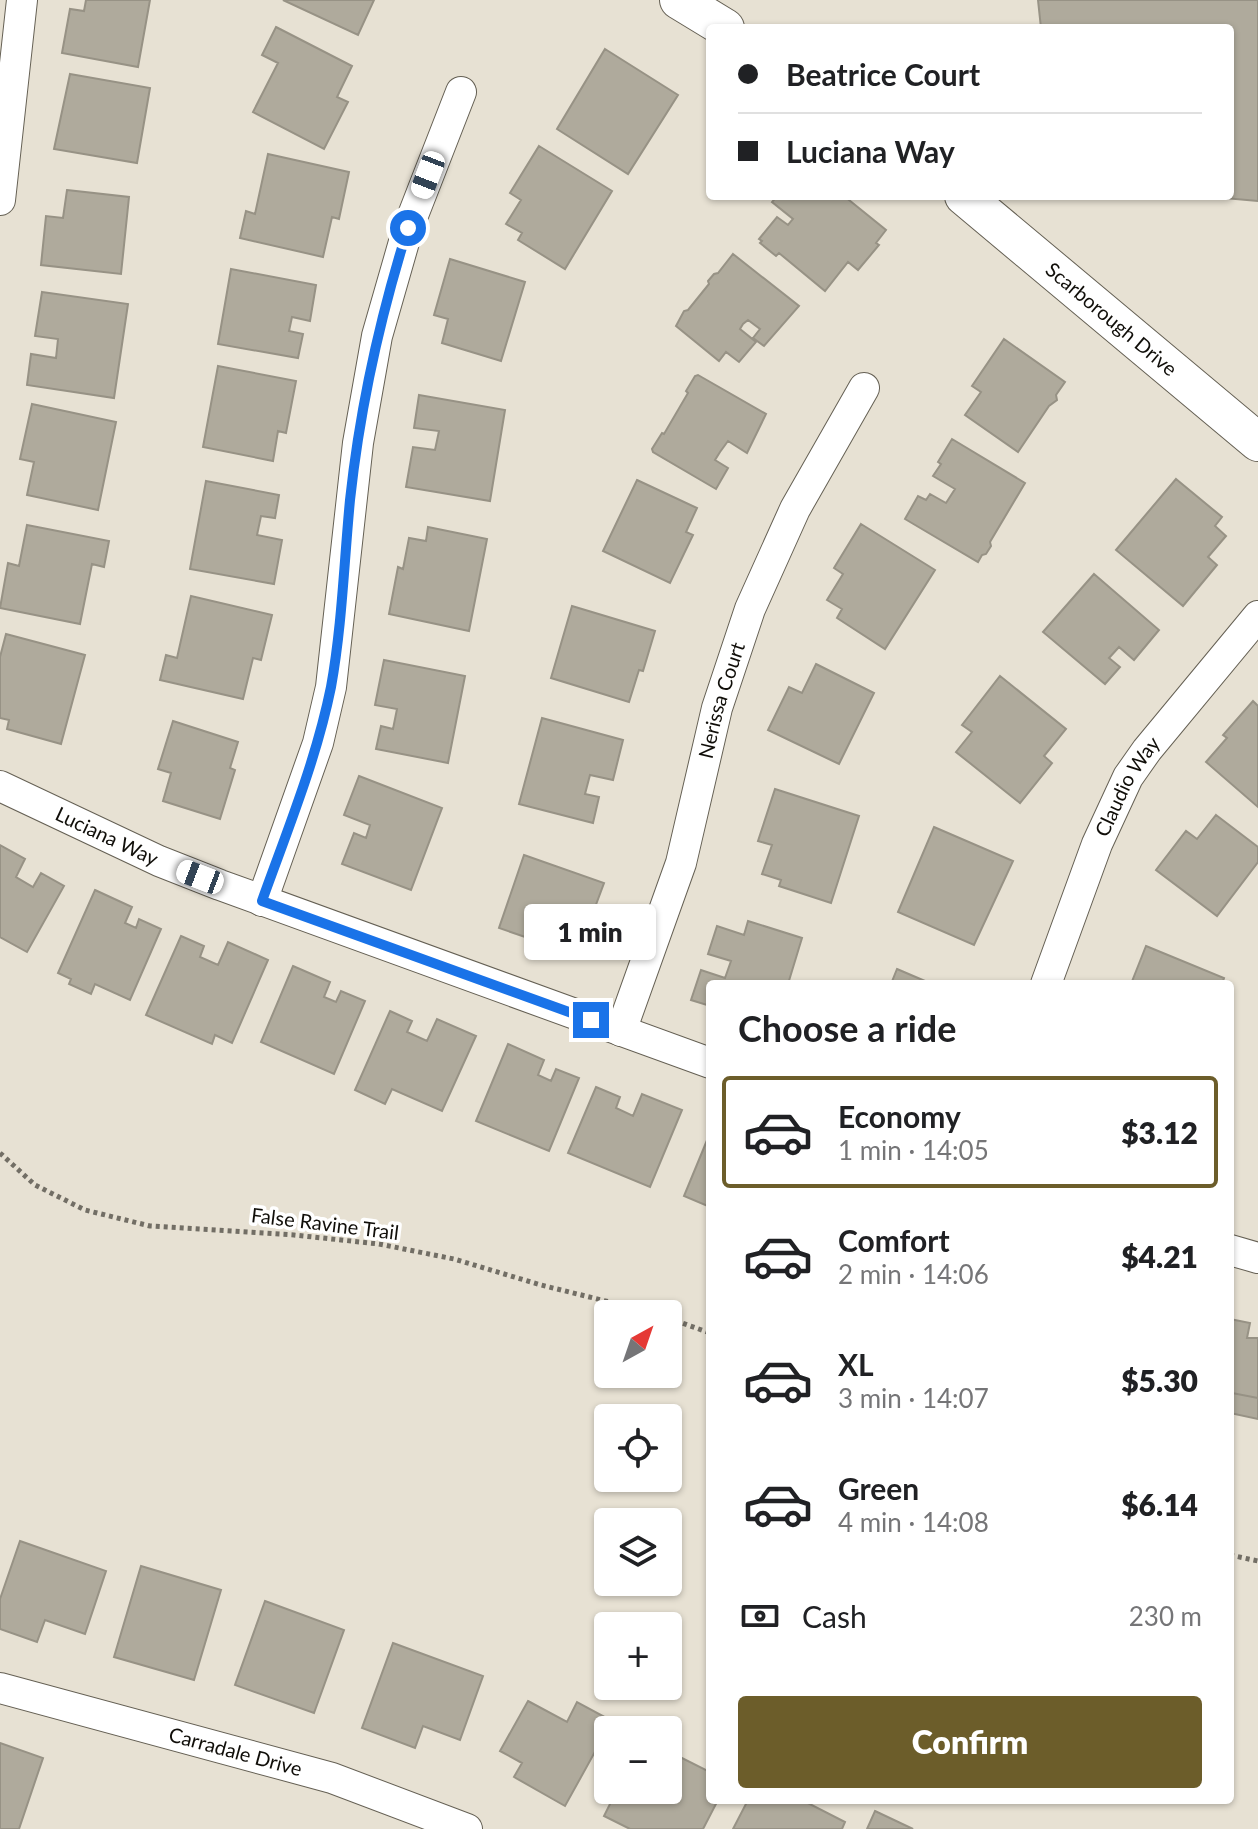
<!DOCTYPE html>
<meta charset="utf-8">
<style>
body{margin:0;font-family:Lato,sans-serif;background:#f6f6f6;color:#202124;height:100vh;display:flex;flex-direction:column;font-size:30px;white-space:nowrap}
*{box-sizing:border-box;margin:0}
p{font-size:26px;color:#757577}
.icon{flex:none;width:44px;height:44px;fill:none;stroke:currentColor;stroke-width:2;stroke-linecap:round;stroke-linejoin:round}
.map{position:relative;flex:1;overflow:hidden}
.panel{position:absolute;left:706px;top:980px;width:528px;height:824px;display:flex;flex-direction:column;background:#fff;border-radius:8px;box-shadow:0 2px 6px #0004}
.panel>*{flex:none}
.banner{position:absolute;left:706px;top:24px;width:528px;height:176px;border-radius:8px;box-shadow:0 2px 6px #0004;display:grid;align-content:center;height:176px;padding:0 32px;background:#fff}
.needle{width:52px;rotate:40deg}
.tools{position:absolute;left:594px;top:1300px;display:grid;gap:16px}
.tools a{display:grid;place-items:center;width:88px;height:88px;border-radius:8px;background:#fff;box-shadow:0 2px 6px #0004;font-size:40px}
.end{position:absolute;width:36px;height:36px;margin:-18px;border:10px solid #1a73e8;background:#fff;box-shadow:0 0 0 4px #fff}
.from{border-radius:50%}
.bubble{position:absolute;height:56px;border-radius:8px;background:#fff;box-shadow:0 2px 6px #0004;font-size:26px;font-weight:800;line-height:56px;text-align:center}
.car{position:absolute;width:24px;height:48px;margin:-24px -12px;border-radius:10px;box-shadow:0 0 6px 2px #0007;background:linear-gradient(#fff 24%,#345 0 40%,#fff 0 76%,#345 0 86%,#fff 0)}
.banner b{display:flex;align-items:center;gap:28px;height:76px;font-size:30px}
.banner b+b{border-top:2px solid #e0e0e0}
.banner i{width:20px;height:20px;background:#202124}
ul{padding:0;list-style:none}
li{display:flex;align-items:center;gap:24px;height:112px;margin:0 16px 12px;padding:0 16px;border:4px solid transparent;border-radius:8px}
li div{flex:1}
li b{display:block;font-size:30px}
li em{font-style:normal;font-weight:800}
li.active{border-color:#6c5d2a}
li>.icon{width:72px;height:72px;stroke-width:1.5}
h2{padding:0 32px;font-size:36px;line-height:96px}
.pay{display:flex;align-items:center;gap:20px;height:88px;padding:0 32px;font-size:30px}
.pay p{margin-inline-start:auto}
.action{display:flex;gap:16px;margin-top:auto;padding:16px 32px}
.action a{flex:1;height:92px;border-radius:8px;background:#6c5d2a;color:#fff;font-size:32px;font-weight:800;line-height:92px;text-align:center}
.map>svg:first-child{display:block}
.building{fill:#afaa9c;stroke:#979285;stroke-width:2}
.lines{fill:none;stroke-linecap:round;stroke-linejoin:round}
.minor-casing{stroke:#656054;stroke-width:32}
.tertiary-casing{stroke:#656054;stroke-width:40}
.path{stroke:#726e65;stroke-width:5;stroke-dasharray:4 4;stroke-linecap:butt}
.minor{stroke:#fff;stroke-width:30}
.tertiary{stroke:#fff;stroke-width:38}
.route{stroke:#1a73e8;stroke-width:10}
.labels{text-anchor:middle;stroke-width:7;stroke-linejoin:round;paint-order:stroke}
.street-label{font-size:20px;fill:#100e09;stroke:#fff}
</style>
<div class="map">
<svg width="1258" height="1829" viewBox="0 0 1258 1829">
<rect width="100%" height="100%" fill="#e7e1d3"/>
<path class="building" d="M86,0H150L138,67L62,53L70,9L84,11Z
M283,0H374L358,35Z
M1038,0H1258V201L1202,196H1230V28H1041Z
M276,27L352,66L337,97L348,102L324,149L253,112L278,63L262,55Z
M605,49L678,95L628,174L557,129Z
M70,74L150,88L137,163L54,149Z
M539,146L612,191L565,269L518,240L522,233L506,224L521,200L510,193Z
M268,154L349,172L339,219L332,217L323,257L240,238L246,211L255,214Z
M67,190L129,197L121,274L41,265L46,216L63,218Z
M777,196H844L886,230L876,243L879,245L858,270L848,262L825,291L779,253L776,256L760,243L762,241L759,239L777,217L788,225L793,219L772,202Z
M733,254L799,306L764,346L753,338L760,329L748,320L743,324L740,329L756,342L739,362L726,352L719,361L676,326L684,311L688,310L709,284L708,281L714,274L718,273Z
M450,259L525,282L501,361L442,343L448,319L434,315Z
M231,269L316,285L310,321L292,317L289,331L303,334L298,358L218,344Z
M42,292L128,304L114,398L27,385L31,354L56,358L58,339L35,336Z
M1004,339L1065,382L1056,395L1057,400L1049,406L1018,452L965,415L981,392L972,386Z
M218,366L296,381L286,433L278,431L273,461L203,447Z
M698,375L766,414L747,453L728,441L720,452L715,460L728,468L716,489L653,452L652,449L662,433L664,434L688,393L686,391L695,376Z
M419,395L505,410L490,501L406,487L413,447L435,450L439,431L414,428Z
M32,404L116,422L98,510L27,495L34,462L20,459Z
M952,439L1025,483L990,542L991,546L986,554L982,555L978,562L905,519L918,496L926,500L930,494L946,503L955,489L933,476L941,464L938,462Z
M1176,479L1222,517L1215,526L1226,536L1208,557L1217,565L1183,606L1116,550Z
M637,480L697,508L686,532L693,535L670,583L603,551Z
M206,481L279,495L275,518L261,516L257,535L282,540L274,584L190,569Z
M861,524L935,570L885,649L837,618L842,609L827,600L843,574L834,568Z
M27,525L109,541L104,567L92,564L80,624L0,608L8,563L19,566Z
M428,527L487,539L469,631L389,614L398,567L403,569L409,538L426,541Z
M1094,574L1159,630L1134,660L1119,647L1109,658L1120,667L1105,684L1043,632Z
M191,596L272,615L261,660L253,658L243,699L160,680L166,655L177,658Z
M572,606L655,631L643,671L639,670L629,702L551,678Z
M6,634L85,655L61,744L7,729L9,720L0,718V657Z
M384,660L465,676L448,763L376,749L381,726L393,729L397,709L375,705Z
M816,664L874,693L839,764L768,730L789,687L802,693Z
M1000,676L1066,729L1044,756L1052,763L1020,803L956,752L972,732L962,725Z
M1253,701L1258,706V807L1206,762L1227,738L1223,735Z
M542,718L623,740L613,780L590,775L585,794L599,797L593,823L519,804Z
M173,721L238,742L230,768L235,770L220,819L163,801L171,773L158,769Z
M359,776L442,808L411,890L342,864L354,833L366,838L370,825L344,815Z
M775,789L859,816L831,903L779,886L781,880L762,874L772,845L758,841Z
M1216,815L1258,847V862L1217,916L1156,870L1186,831L1197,839Z
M934,827L1013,861L974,945L898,912Z
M0,845L25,859L16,877L33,887L41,873L64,886L27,952L0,937Z
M524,855L604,883L591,918L582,915L569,952L499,928Z
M95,890L132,907L125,923L136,928L139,919L161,929L130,1000L95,984L91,994L69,984L71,979L58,973Z
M748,921L802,938L788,984H710V1006L691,1000L701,970L725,978L731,961L708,954L717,926L744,935Z
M181,936L204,946L200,957L218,965L228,942L268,960L232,1043L215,1035L212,1044L146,1015Z
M1146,946L1224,978L1222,984H1131Z
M293,966L330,982L324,997L336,1002L341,991L365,1001L334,1074L261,1042Z
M897,969L932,984H891Z
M390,1011L412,1021L407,1032L427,1041L437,1019L476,1036L442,1111L392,1089L385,1104L355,1090Z
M508,1044L544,1060L538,1075L551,1081L556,1069L579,1078L549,1151L476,1121Z
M596,1087L620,1097L616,1108L633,1116L642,1094L682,1110L650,1187L568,1153Z
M710,1133V1207L684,1196Z
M1230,1319L1250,1323L1247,1338H1258V1398L1232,1393L1230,1395Z
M1232,1393L1258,1398V1419L1230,1413Z
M20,1541L106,1571L85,1634L45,1620L37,1642L0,1629V1599Z
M141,1566L221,1590L194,1680L114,1657Z
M265,1601L344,1630L314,1713L235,1685Z
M393,1643L483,1676L460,1740L423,1726L415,1748L362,1728Z
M528,1701L567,1722L577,1702L612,1721L565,1806L514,1777L522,1763L500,1751Z
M0,1743L43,1758L19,1829H0Z
M668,1751L710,1772V1800H718L703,1829H630L604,1816L617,1790H668Z
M748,1800H802L845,1822L842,1829H733Z
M875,1811L913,1829H867Z"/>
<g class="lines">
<defs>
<g id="minor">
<path d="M0,200L22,0"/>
<path id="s1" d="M0,786L159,861L220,885L710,1063"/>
<path d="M262,901L318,743L331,687L358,443L377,336L408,228L461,92"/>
<path id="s2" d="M1046,984L1097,844L1128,777L1147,750L1258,616"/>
<path id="s3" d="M621,1031L681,863L717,708L750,609L795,509L864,388"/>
<path d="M1230,1250L1258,1258"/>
<path id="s4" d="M0,1688L332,1778L467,1829"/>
</g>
<g id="tertiary">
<path d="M679,0L725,28"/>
<path id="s5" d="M964,196L1258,442"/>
</g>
</defs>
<use href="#minor" class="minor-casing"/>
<use href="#tertiary" class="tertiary-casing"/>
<path class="path" d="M0,1153L35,1185L85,1210L150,1226L294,1235L379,1244L454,1259L541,1285L658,1314
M668,1318L710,1333
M1230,1555L1258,1561"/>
<use href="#minor" class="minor"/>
<use href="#tertiary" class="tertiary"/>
</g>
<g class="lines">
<path class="route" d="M408,228C380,317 360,407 350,500C344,563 342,626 331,687C316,761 287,831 262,901L591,1020"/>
</g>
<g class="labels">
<g class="street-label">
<text dy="7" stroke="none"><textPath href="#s5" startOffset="192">Scarborough Drive</textPath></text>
<text dy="7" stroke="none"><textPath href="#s3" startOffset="346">Nerissa Court</textPath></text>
<text dy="7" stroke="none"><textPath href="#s2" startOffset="214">Claudio Way</textPath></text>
<text dy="7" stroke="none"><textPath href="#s1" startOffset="118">Luciana Way</textPath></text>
<text transform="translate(325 1224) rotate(7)" y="7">False Ravine Trail</text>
<text dy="7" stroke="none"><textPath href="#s4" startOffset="244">Carradale Drive</textPath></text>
</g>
</g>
</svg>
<div class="tools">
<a><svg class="needle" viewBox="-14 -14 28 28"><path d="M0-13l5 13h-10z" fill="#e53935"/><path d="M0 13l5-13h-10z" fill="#757577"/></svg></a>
<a><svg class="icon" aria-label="locate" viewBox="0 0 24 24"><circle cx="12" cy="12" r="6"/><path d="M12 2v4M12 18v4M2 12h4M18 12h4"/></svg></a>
<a><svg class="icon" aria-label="layers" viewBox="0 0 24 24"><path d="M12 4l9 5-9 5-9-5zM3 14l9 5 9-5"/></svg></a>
<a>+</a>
<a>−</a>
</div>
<i class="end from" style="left:408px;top:228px"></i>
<i class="end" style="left:591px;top:1020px"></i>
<div class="bubble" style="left:524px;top:904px;width:132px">1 min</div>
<i class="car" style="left:428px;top:175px;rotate:201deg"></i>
<i class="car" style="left:200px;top:877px;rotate:291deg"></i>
<div class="banner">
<b><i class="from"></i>Beatrice Court</b>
<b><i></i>Luciana Way</b>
</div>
<section class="panel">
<h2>Choose a ride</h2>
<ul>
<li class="active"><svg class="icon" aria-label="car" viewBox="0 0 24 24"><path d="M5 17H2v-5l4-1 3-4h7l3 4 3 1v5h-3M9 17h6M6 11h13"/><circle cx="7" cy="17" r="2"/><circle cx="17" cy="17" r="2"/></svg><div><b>Economy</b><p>1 min · 14:05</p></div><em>$3.12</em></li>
<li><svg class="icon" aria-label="car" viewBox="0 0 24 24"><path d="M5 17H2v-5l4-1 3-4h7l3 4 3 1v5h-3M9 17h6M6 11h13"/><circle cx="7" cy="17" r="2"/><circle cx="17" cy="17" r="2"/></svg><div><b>Comfort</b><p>2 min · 14:06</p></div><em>$4.21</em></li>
<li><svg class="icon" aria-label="car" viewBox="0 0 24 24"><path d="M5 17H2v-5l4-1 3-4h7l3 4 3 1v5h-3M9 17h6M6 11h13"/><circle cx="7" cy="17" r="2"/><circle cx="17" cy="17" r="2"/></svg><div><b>XL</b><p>3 min · 14:07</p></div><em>$5.30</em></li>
<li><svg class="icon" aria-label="car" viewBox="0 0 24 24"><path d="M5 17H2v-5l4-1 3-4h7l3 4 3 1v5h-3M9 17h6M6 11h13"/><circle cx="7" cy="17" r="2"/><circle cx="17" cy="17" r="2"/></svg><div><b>Green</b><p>4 min · 14:08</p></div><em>$6.14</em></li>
</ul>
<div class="pay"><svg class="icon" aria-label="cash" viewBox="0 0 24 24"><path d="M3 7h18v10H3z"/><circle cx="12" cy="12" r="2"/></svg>Cash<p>230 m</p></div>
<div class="action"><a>Confirm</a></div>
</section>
</div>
